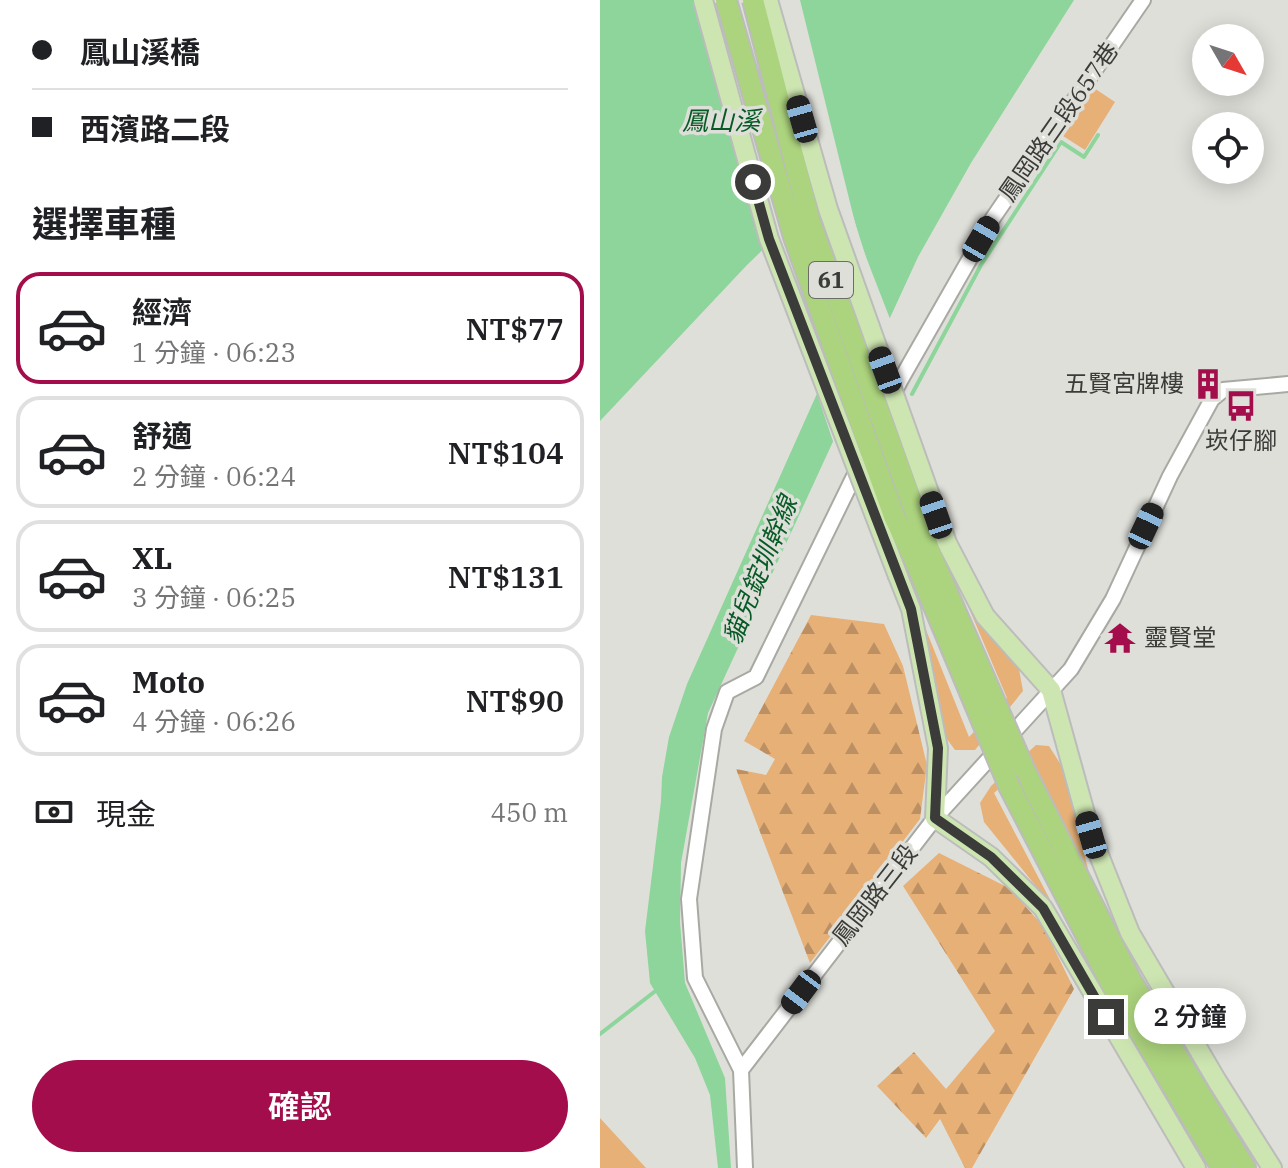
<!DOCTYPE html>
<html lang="zh-TW">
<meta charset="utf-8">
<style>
body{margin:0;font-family:"IBM Plex Serif","Noto Sans TC",serif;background:#f6f6f6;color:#202124;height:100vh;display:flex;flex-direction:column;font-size:30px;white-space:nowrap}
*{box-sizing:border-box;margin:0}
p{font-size:26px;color:#757577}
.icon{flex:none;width:44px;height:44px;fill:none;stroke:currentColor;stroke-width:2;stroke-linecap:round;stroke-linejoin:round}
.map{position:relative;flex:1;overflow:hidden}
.details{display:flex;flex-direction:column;background:#fff;width:600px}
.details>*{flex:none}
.guide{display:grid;align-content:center;height:176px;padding:0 32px;background:#fff}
.needle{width:52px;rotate:129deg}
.buttons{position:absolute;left:592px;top:24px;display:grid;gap:16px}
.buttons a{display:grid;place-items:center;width:72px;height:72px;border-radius:50%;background:#fff;box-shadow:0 4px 20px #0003;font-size:40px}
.end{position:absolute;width:36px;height:36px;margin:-18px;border:10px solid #3b3b39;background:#fff;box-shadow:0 0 0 4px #fff}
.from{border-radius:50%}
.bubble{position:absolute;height:56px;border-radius:28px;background:#fff;box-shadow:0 4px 20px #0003;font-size:26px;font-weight:600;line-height:56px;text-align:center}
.car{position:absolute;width:24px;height:48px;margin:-24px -12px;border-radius:10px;box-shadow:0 0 6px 2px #0007;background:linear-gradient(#222 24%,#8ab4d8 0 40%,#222 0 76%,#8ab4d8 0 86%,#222 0)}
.guide b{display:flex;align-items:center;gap:28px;height:76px;font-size:30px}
.guide b+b{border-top:2px solid #e0e0e0}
.guide i{width:20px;height:20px;background:#202124}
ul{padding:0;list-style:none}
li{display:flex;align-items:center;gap:24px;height:112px;margin:0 16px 12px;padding:0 16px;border:4px solid #e0e0e0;border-radius:24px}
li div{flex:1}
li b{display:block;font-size:30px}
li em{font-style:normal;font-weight:600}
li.active{border-color:#a30d4b}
li>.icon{width:72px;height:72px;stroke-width:1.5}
h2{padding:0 32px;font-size:36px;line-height:96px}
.pay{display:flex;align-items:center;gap:20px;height:88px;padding:0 32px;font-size:30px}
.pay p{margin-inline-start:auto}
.button{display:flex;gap:16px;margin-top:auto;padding:16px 32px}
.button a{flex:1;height:92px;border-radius:48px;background:#a30d4b;color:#fff;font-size:32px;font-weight:600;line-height:92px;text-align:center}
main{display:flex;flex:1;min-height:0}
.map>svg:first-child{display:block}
.grass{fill:#e6b077}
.forest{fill:url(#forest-firs)}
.water{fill:#8dd59a}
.pier{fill:#dfdfda}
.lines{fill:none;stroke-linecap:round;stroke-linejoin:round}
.stream{stroke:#8dd59a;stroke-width:4}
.minor-casing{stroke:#a9a9a4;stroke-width:18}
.major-casing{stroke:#bcbcbc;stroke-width:22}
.highway-casing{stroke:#bcbcbc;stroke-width:24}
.minor{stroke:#fff;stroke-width:14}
.major{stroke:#cde5b1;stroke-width:18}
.highway{stroke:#acd37d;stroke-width:20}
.major-bridge-casing{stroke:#bcbcbc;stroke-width:22;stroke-linecap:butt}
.highway-bridge-casing{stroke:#bcbcbc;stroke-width:24;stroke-linecap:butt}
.major-bridge{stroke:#cde5b1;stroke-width:18}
.highway-bridge{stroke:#acd37d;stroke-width:20}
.route{stroke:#3b3b39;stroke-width:10}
.labels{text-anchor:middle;stroke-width:7;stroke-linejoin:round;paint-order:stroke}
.shield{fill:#dfdfda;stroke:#6c6c69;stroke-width:2}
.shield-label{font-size:22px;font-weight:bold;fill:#3b3b39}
.street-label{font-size:24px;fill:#3b3b39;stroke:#dfdfda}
.poi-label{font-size:24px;fill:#3b3b39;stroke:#dfdfda;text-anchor:end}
.water-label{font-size:26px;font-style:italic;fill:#085b26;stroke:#dfdfda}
</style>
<main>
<section class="details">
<div class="guide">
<b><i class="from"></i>鳳山溪橋</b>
<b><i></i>西濱路二段</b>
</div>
<h2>選擇車種</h2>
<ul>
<li class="active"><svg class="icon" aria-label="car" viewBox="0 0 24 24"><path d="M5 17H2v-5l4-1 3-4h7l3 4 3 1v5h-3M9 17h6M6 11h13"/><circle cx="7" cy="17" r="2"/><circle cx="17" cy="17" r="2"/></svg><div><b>經濟</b><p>1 分鐘 · 06:23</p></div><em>NT$77</em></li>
<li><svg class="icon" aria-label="car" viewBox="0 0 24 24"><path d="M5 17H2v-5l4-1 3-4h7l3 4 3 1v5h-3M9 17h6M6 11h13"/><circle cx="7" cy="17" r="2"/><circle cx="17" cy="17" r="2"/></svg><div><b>舒適</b><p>2 分鐘 · 06:24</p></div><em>NT$104</em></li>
<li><svg class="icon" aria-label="car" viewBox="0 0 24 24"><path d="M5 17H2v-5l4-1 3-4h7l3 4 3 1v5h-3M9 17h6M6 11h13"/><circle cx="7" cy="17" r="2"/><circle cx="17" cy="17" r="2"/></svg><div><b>XL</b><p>3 分鐘 · 06:25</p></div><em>NT$131</em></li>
<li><svg class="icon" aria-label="car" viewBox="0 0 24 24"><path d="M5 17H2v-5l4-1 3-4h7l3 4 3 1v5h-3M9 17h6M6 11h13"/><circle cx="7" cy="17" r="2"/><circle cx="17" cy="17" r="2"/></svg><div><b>Moto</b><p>4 分鐘 · 06:26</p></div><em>NT$90</em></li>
</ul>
<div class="pay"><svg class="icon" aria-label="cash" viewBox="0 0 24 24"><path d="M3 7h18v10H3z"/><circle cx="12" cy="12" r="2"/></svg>現金<p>450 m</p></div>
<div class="button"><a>確認</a></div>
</section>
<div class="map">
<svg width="688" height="1168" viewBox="0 0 688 1168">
<defs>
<pattern id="forest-firs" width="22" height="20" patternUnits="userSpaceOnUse" patternTransform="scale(2)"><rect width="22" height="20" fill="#e6b077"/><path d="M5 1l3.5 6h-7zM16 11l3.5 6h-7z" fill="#bc9063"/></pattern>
</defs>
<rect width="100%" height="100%" fill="#dfdfda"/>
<path class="grass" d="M494,88L515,102L485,150L463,136Z
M352,568L387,631L419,669L423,691L375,750H355L344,735L320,615L369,737L407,698Z
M436,745L449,746L463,768L489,873L432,759L394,793L456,911L384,822L380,803L391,786Z
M0,1118L46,1168H0Z"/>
<path class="forest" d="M211,615L284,624L303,666L327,765L320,819L210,963L136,769L166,775L175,759L144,741Z
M339,853L409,888L443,926L474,989L372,1168H365L340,1119L326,1138L277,1086L314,1052L346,1089L395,1031L303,886Z"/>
<path class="water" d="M0,0H474L371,163L318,257L108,713L81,863L80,922L85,983L125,1078L131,1168H118L110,1095L95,1058L50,983L45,931L61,801L62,777L69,737L87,684L271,273L240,175L147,265L0,421Z"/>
<path class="pier" d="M97,0H200L259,239L292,324L236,450L215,388L267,272L256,234L238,182L169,250L126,122Z"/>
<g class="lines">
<path class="stream" d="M312,394L381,265L461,142L484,157L498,135
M0,1034L58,989"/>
<defs>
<path id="minor" d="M279,423L300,381L393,218L543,0
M141,1070L95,978L89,899L114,729L127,692L156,677L260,464
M145,1168L141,1070L335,818L471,669L513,599L570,476L612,399L623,390L688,384"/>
<path id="major" d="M347,543L385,616L451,690L491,835L530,933L617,1081L672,1168
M298,576L311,609L338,748L335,818L391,857L443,908L596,1168"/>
<path id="highway" d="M330,553L397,707
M316,563L382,721
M424,769L530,979L645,1168
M410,788L512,985L622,1168"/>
</defs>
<use href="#minor" class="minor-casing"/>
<use href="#major" class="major-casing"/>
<use href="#highway" class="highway-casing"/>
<use href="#minor" class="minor"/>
<use href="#major" class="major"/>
<use href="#highway" class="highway"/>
<defs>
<path id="major-bridge" d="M103,0L169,239L298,576
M168,0L228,209L347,543"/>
<path id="highway-bridge" d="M126,0L194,237L294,516L316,563
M153,0L210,222L330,553
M397,707L424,769
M382,721L410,788"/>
</defs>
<use href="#major-bridge" class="major-bridge-casing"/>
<use href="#highway-bridge" class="highway-bridge-casing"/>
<use href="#major-bridge" class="major-bridge"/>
<use href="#highway-bridge" class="highway-bridge"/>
</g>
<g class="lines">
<path class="route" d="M153,182L169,239L311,609L338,748L335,818L391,857L443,908L506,1017"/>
</g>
<defs>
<symbol id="building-bare" viewBox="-9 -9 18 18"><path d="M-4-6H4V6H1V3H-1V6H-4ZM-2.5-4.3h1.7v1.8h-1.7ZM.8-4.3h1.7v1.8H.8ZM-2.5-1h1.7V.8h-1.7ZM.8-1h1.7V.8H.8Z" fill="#a30d4b" stroke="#dfdfda" stroke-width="2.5" paint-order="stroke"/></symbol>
<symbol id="bus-bare" viewBox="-9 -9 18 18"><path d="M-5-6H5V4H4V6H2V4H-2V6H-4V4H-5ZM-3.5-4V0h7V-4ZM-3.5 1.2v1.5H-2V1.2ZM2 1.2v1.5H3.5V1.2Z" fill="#a30d4b" stroke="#dfdfda" stroke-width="2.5" paint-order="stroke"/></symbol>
<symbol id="temple-bare" viewBox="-9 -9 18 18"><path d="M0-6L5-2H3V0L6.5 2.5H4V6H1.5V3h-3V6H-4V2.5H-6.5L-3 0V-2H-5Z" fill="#a30d4b" stroke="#dfdfda" stroke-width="2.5" paint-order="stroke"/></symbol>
</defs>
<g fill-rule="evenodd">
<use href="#building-bare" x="586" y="362" width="44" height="44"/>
<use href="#bus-bare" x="619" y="384" width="44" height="44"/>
<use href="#temple-bare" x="498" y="616" width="44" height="44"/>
</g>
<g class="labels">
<rect class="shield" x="209" y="262" width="44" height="36" rx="6"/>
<g class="shield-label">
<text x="231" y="288">61</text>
</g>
<g class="street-label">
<text transform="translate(459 122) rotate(-55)" y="8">鳳岡路三段657巷</text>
<text transform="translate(275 895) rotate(-52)" y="8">鳳岡路三段</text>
</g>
<g class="poi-label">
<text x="584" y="392">五賢宮牌樓</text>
<text x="641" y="449" text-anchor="middle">崁仔腳</text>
<text x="544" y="646" text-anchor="start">靈賢堂</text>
</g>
<g class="water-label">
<text x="121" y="130">鳳山溪</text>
<text transform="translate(160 570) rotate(-68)" y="9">貓兒錠圳幹線</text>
</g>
</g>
</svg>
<div class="buttons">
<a><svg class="needle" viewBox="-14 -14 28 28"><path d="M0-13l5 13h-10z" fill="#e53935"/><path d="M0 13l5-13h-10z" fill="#757577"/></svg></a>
<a><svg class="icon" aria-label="locate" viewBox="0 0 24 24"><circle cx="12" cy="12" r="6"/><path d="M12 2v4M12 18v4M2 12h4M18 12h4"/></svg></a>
</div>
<i class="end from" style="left:153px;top:182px"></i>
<i class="end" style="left:506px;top:1017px"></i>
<div class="bubble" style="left:534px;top:988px;width:112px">2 分鐘</div>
<i class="car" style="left:202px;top:119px;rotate:344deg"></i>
<i class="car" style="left:381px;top:239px;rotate:30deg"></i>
<i class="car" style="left:285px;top:370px;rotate:340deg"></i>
<i class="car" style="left:336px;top:515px;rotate:341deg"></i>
<i class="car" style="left:546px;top:526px;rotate:25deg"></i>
<i class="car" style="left:491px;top:835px;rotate:344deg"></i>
<i class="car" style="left:201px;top:992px;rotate:217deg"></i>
</div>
</main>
